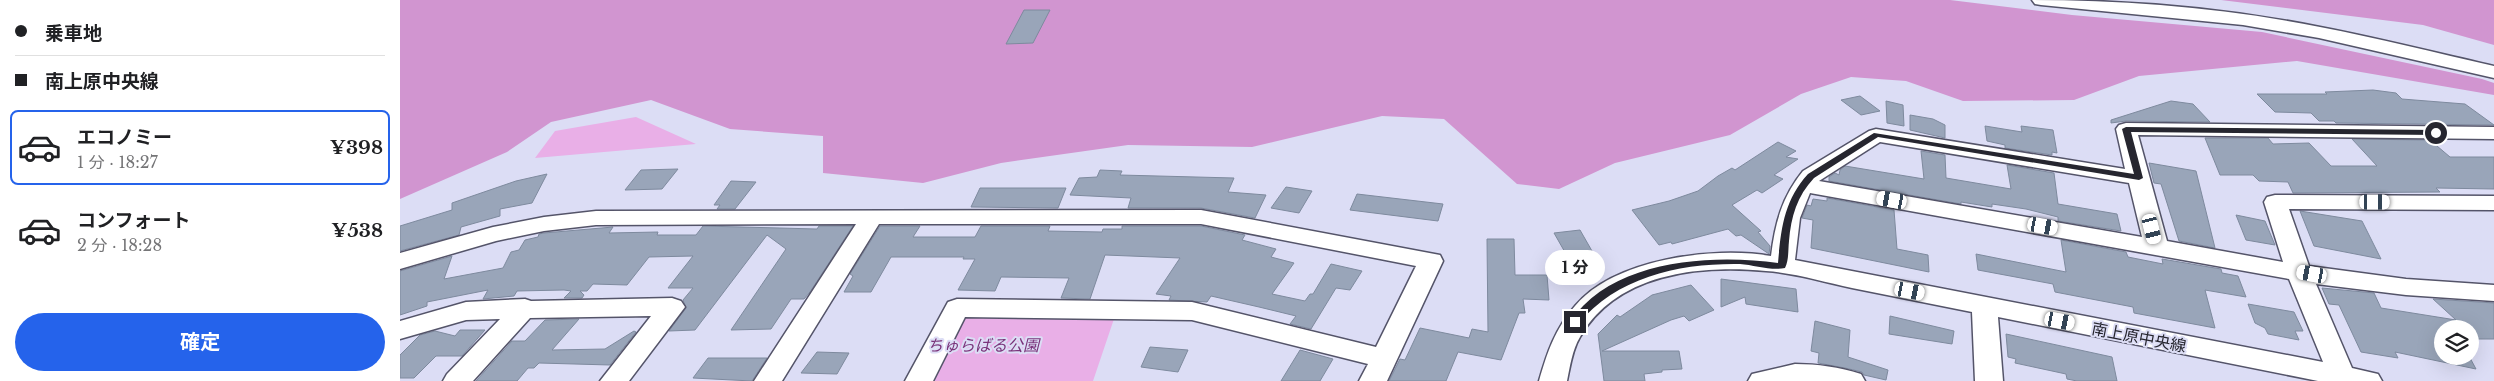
<!DOCTYPE html>
<html lang="ja">
<meta charset="utf-8">
<style>
body{margin:0;font-family:"Libre Baskerville","Noto Sans JP",serif;background:#f2f2f2;color:#202124;height:100vh;display:flex;flex-direction:column;font-size:19px;white-space:nowrap}
*{box-sizing:border-box;margin:0}
p{font-size:16px;color:#757577}
.icon{flex:none;width:28px;height:28px;fill:none;stroke:currentColor;stroke-width:2;stroke-linecap:round;stroke-linejoin:round}
.map{position:relative;flex:1;overflow:hidden}
.panel{display:flex;flex-direction:column;background:#fff;width:400px}
.panel>*{flex:none}
.guide{display:grid;align-content:center;height:110px;padding:0 15px;background:#fff}
.tools{position:absolute;left:2034px;top:320px;display:grid;gap:10px}
.tools a{display:grid;place-items:center;width:45px;height:45px;border-radius:50%;background:#fff;box-shadow:0 5px 20px #0002;font-size:25px}
.end{position:absolute;width:22px;height:22px;margin:-11px;border:6px solid #26262f;background:#fff;box-shadow:0 0 0 2px #fff}
.from{border-radius:50%}
.bubble{position:absolute;height:35px;border-radius:18px;background:#fff;box-shadow:0 5px 20px #0002;font-size:16px;font-weight:700;line-height:35px;text-align:center}
.car{position:absolute;width:15px;height:30px;margin:-15px -8px;border-radius:6px;box-shadow:0 0 4px 1px #0007;background:linear-gradient(#fff 24%,#345 0 40%,#fff 0 76%,#345 0 86%,#fff 0)}
.guide b{display:flex;align-items:center;gap:18px;height:48px;font-size:19px}
.guide b+b{border-top:1px solid #e0e0e0}
.guide i{width:12px;height:12px;background:#202124}
ul{padding:0;list-style:none}
li{display:flex;align-items:center;gap:15px;height:75px;margin:0 10px 8px;padding:0 5px;border:2px solid transparent;border-radius:8px}
li div{flex:1}
li b{display:block;font-size:19px}
li em{font-style:normal;font-weight:700}
li.current{border-color:#2563eb}
li>.icon{width:45px;height:45px;stroke-width:1.5}
.action{display:flex;gap:10px;margin-top:auto;padding:10px 15px}
.action a{flex:1;height:58px;border-radius:30px;background:#2563eb;color:#fff;font-size:20px;font-weight:700;line-height:58px;text-align:center}
main{display:flex;flex:1;min-height:0}
.map>svg:first-child{display:block}
.green{fill:#e9afe7}
.forest{fill:#d195d0}
.building{fill:#99a5b9;stroke:#7e8a9e}
.lines{fill:none;stroke-linecap:round;stroke-linejoin:round}
.minor-casing{stroke:#545469;stroke-width:3}
.minor{fill:#fff;fill-rule:evenodd}
.route{fill:#26262f}
.labels{text-anchor:middle;stroke-width:4;stroke-linejoin:round;paint-order:stroke}
.street-label{font-size:16px;fill:#26262f;stroke:#dcddf5}
.park-label{font-size:16px;font-style:italic;fill:#7a347b;stroke:#dcddf5}
</style>
<main>
<section class="panel">
<div class="guide">
<b><i class="from"></i>乗車地</b>
<b><i></i>南上原中央線</b>
</div>
<ul>
<li class="current"><svg class="icon" aria-label="car" viewBox="0 0 24 24"><path d="M5 17H2v-5l4-1 3-4h7l3 4 3 1v5h-3M9 17h6M6 11h13"/><circle cx="7" cy="17" r="2"/><circle cx="17" cy="17" r="2"/></svg><div><b>エコノミー</b><p>1 分 · 18:27</p></div><em>¥398</em></li>
<li><svg class="icon" aria-label="car" viewBox="0 0 24 24"><path d="M5 17H2v-5l4-1 3-4h7l3 4 3 1v5h-3M9 17h6M6 11h13"/><circle cx="7" cy="17" r="2"/><circle cx="17" cy="17" r="2"/></svg><div><b>コンフォート</b><p>2 分 · 18:28</p></div><em>¥538</em></li>
</ul>
<div class="action"><a>確定</a></div>
</section>
<div class="map">
<svg width="2094" height="381" viewBox="0 0 2094 381">
<rect width="100%" height="100%" fill="#dcddf5"/>
<path class="green" d="M236,117L296,144L135,158L155,131Z
M557,308L717,310L693,381H519Z"/>
<path class="forest" d="M0,0H1550L1672,15L1862,32L2082,79L2094,83V95L1897,61L1739,76L1674,100L1563,101L1506,81L1451,77L1401,94L1330,135L1215,163L1159,189L1117,184L1044,119L982,116L852,147L728,145L601,163L523,183L423,173V136L330,129L251,100L151,122L107,152L0,199Z
M1821,0H2094V45L2023,25Z"/>
<path class="building" d="M624,10H650L633,43L606,44Z
M1973,90L1996,93L2002,99L2065,104L2094,125L1936,123L1934,121H1919L1911,113L1875,112L1857,94H1927L1925,92Z
M1460,96L1480,111L1461,115L1441,100Z
M1486,101L1503,105L1504,126L1487,123Z
M1771,101L1793,104L1810,122L1726,121L1711,123V120Z
M1510,115L1533,119L1545,125V138L1510,130Z
M1585,126L1622,132L1621,126L1653,130L1657,153L1652,152V155L1605,148V145L1587,141Z
M1805,138H1868L1873,144L1909,143L1931,166H1977L1952,139L2030,140L2050,157H2094V189L2036,188L2040,192L1893,193L1888,182L1859,181L1853,175H1820Z
M1378,142L1396,151L1386,157L1398,159L1374,175L1383,179L1362,193L1357,190L1332,205L1361,231L1358,232L1370,246L1369,254L1341,235L1336,236L1328,229L1272,244L1271,242L1259,245L1232,210L1269,201L1298,191L1318,176L1332,168L1335,170Z
M1521,151L1545,155L1546,178L1611,189L1607,165L1654,173L1658,204L1717,214L1721,231L1658,221V217L1626,209L1592,204V207L1561,202V204L1429,181V177L1435,173L1439,175L1440,170L1445,166L1524,179Z
M1749,163L1796,171L1815,248L1779,241L1761,184L1754,183Z
M278,169L262,189L225,190L241,170Z
M700,170L722,171L720,175L834,178L828,192L866,195L855,218L801,208H728L731,198L670,195L679,178L697,177Z
M147,174L132,203L100,209V216L61,227L59,235L0,251V226L52,210V203L116,181Z
M331,181L356,182L335,209H317L320,205H314Z
M886,187L912,191L899,213L871,208Z
M580,188H666L658,208L571,207Z
M957,194L1043,204L1038,221L950,210Z
M1427,198L1494,210L1497,249L1528,255L1529,272L1411,248L1413,220L1402,218L1407,205L1411,206L1413,199L1427,201Z
M1900,211L1962,221L1981,259L1914,246Z
M1836,215L1865,221L1875,245L1846,240Z
M303,226L417,229L419,226H453L410,292L404,299H391L371,329L331,330L386,249L367,235L295,330L269,331L286,308L283,300L293,288H268L293,256L249,257L227,285L193,284L187,291H180L184,295L182,298H164L171,291L164,290L117,291L114,296L83,299L88,290L27,302V306L0,315V271L52,256L44,279L103,268L111,252L119,250L125,240L138,237L139,234L144,233L213,227L209,233L258,232L257,235H296Z
M480,226H520L513,237H575L581,226H650L648,231L702,232L703,229H722V226H801L845,235L842,240L876,249L871,257L894,263L872,294L905,301L910,294H913L931,264L962,271L950,290L936,288L911,329L890,324L896,316L859,307L811,296L807,302L769,300L771,296L756,294L780,258L705,255L690,299L661,298L669,278L601,277L595,291L558,290L575,259H563L564,257H491L471,292H444L453,276L450,274Z
M1180,230L1192,251L1166,254L1154,233Z
M1087,239H1114L1115,275H1147L1149,300L1123,299L1125,313H1119L1101,360L1058,352L1046,381H989L1000,359L1005,360L1020,328L1069,338L1072,329L1088,332Z
M1661,240L1726,252L1728,257L1763,264L1762,259L1821,269L1822,273L1838,276L1846,297L1805,290L1815,328L1734,313L1733,307L1655,292L1653,284L1578,270L1576,254L1666,272Z
M1321,279L1396,289L1398,312L1346,304L1345,297L1321,307Z
M1291,285L1314,310L1289,321L1284,316L1271,320L1202,351H1279L1282,369L1262,370V372L1244,374L1245,381H1204L1198,334L1217,315L1220,317L1252,295Z
M1922,288L1974,293L1981,308L2056,320L2033,299L2094,303V339H2070V329H2042V356H2069L2076,369L1995,352L1998,358L1961,352L1939,305L1929,304Z
M1848,304L1894,312L1903,331H1895L1899,340L1868,334L1865,328L1855,323Z
M1490,316L1554,331L1552,344L1489,334Z
M179,319L152,350L205,349L234,331L236,332L210,365L139,363L134,368H128L117,381H76L112,341H125L145,320Z
M1415,321L1450,330L1448,357L1488,370L1486,380L1464,375L1462,372L1445,368L1418,363L1419,353L1411,351Z
M60,330H85L62,356H36L14,378H0V355L20,335L35,331L55,336Z
M1606,334L1712,357L1717,381H1677L1667,379L1666,374L1615,363L1616,359L1608,357Z
M750,347L788,350L778,372L741,367Z
M900,350L933,359L920,381H881Z
M417,352L449,353L437,374L401,373Z
M308,358H367L352,381L293,378Z"/>
<g class="lines">
<defs>
<path id="minor" d="M1632,0C1728,0 1826,8 1920,27C1978,38 2036,53 2094,66V78L1919,38L1843,25L1641,5L1635,4Z
M1726,123L2094,127V139L1738,135L1767,241L1883,262L1864,202L1867,197L1875,195L2094,196V210L1889,209L1909,266L2006,279L2094,285V301L2006,295L1916,284L1952,368L1978,374L1982,381H1918L1598,317L1603,381H1575L1572,312C1532,304 1492,296 1452,288C1424,282 1395,273 1366,271C1299,265 1217,273 1180,337C1172,350 1170,367 1167,381H1139C1147,353 1155,329 1175,306C1214,259 1313,246 1371,256C1375,223 1382,197 1403,171L1469,131L1476,129L1725,169L1716,129L1719,125ZM1480,142L1729,183L1742,237L1419,181ZM1410,193L1889,279L1923,362L1395,260L1400,218Z
M801,210L1040,255L1043,261L987,381H959L968,364L792,320L565,317L533,381H505L548,302L557,299L792,302L976,347L1016,266L801,224H479L382,381H354L456,224L196,225L144,231L96,241L0,269V253L93,227L144,217L196,211Z
M272,298L281,301L285,307L229,381H200L251,316L130,318L73,381H43L47,374L100,319L66,320L0,339V321L66,302L125,299L131,301Z
M1395,364C1418,364 1439,367 1461,374L1465,381H1348L1352,374Z"/>
</defs>
<use href="#minor" class="minor-casing"/>
<use href="#minor" class="minor"/>
</g>
<path class="route" d="M1726,127L2036,130L2040,133L2036,135L1731,132L1743,178L1739,180L1478,137L1414,178C1397,196 1391,217 1389,241C1388,250 1389,260 1385,268C1372,271 1354,265 1340,264C1281,263 1218,276 1178,324H1171L1170,322C1212,259 1312,254 1378,263C1381,229 1384,200 1408,174L1474,133L1734,174L1722,129Z"/>
<g class="labels">
<g class="street-label">
<text transform="translate(1739 337) rotate(11)" y="6">南上原中央線</text>
</g>
<g class="park-label">
<text x="583" y="351">ちゅらばる公園</text>
</g>
</g>
</svg>
<div class="tools">
<a><svg class="icon" aria-label="layers" viewBox="0 0 24 24"><path d="M12 4l9 5-9 5-9-5zM3 14l9 5 9-5"/></svg></a>
</div>
<i class="end from" style="left:2036px;top:133px"></i>
<i class="end" style="left:1175px;top:322px"></i>
<div class="bubble" style="left:1145px;top:250px;width:60px">1 分</div>
<i class="car" style="left:1492px;top:200px;rotate:280deg"></i>
<i class="car" style="left:1975px;top:202px;rotate:90deg"></i>
<i class="car" style="left:1643px;top:226px;rotate:100deg"></i>
<i class="car" style="left:1752px;top:229px;rotate:166deg"></i>
<i class="car" style="left:1912px;top:274px;rotate:280deg"></i>
<i class="car" style="left:1510px;top:291px;rotate:101deg"></i>
<i class="car" style="left:1660px;top:321px;rotate:101deg"></i>
</div>
</main>
